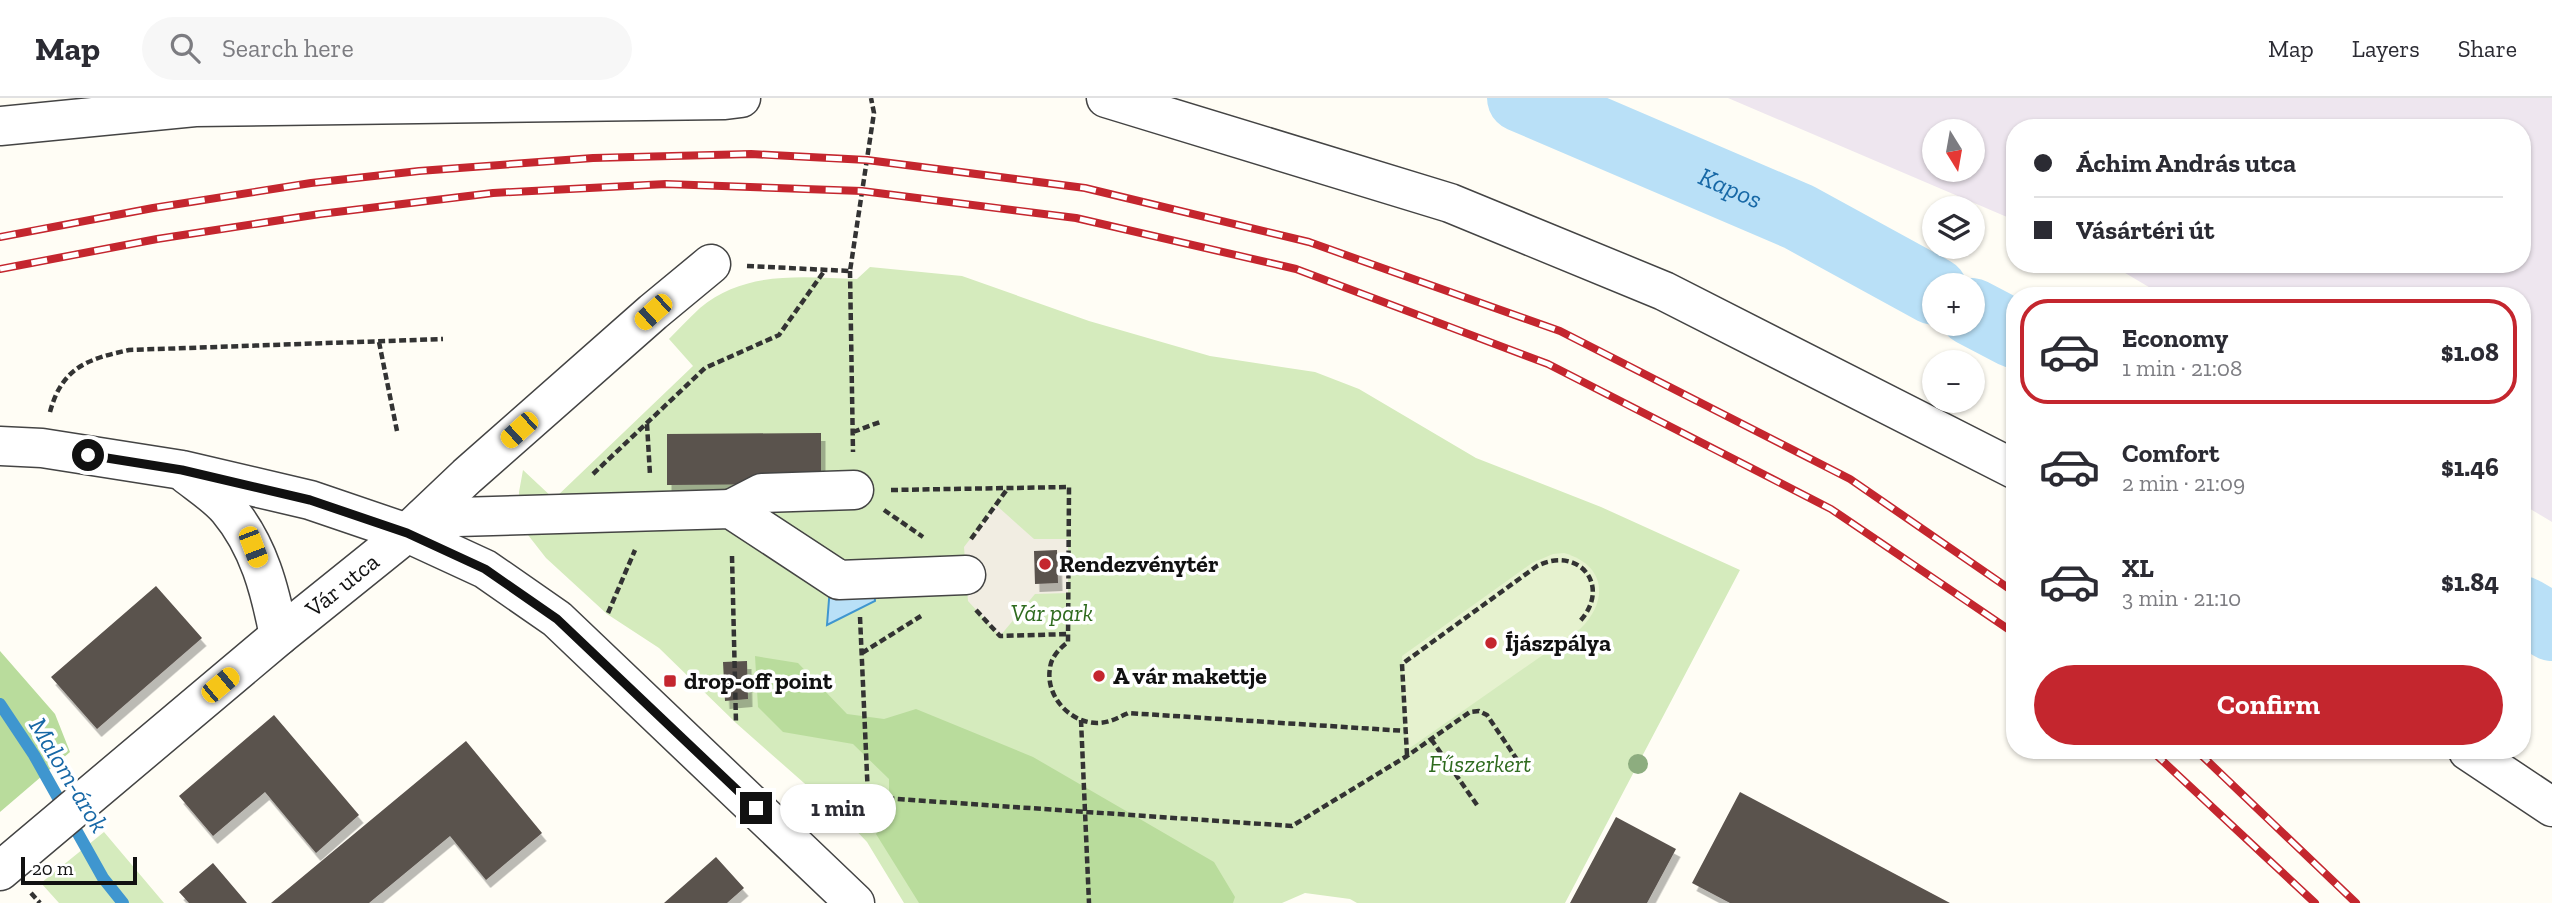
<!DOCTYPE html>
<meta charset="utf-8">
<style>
body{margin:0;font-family:"Zilla Slab",serif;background:#f7f7f7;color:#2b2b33;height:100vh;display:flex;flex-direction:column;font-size:26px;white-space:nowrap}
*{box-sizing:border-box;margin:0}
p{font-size:23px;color:#7c7c81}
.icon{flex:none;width:38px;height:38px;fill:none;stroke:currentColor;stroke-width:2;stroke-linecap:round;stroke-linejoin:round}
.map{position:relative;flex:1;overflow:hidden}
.drawer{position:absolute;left:2006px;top:189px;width:525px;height:472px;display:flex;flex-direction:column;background:#fff;border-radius:28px;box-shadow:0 2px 5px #0004}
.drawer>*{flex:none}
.hud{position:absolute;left:2006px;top:21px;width:525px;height:154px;border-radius:28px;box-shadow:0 2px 5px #0004;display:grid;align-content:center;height:154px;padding:0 28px;background:#fff}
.needle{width:46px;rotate:169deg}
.tools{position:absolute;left:1922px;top:21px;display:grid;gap:14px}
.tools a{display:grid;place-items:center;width:63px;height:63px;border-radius:50%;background:#fff;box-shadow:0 2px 5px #0004;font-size:35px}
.scale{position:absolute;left:21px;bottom:18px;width:116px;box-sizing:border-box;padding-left:7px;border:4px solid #111;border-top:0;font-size:19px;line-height:24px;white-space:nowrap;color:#111;-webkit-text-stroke:5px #fff;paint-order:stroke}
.end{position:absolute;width:32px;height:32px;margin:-16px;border:9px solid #111;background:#fff;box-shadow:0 0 0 4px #fff}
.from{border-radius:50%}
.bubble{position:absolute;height:49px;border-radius:24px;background:#fff;box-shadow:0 2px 5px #0004;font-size:23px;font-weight:700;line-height:49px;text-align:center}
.car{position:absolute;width:21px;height:42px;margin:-21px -10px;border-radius:9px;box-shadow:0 0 5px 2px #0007;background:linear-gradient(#f5c518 24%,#345 0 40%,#f5c518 0 76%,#345 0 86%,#f5c518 0)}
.hud b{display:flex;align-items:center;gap:24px;height:66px;font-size:26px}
.hud b+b{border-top:2px solid #e1e1e2}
.hud i{width:18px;height:18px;background:#2b2b33}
ul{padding:12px 0 0;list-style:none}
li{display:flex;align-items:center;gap:21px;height:105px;margin:0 14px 10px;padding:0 14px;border:4px solid transparent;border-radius:28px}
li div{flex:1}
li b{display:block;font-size:26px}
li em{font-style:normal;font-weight:700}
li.current{border-color:#c4262e}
li>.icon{width:63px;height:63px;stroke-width:1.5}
.primary-button{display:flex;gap:14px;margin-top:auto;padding:14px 28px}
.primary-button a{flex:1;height:80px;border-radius:42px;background:#c4262e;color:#fff;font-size:28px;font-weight:700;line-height:80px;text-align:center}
header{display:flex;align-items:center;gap:42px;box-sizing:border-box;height:98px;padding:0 35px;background:#fff;border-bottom:2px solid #e1e1e2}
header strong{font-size:33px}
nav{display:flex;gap:38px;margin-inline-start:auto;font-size:24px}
.search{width:490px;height:63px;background:#f7f7f7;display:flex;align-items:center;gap:18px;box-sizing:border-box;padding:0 24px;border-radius:38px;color:#7c7c81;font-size:26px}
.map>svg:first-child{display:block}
.industrial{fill:#eee6ef;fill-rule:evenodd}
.green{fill:#d5ebbd}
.forest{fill:#b9dc9c}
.pitch{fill:#e6f2cf}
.plaza{fill:#f1ede2}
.water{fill:#b9e0f7;stroke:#3f96cf;stroke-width:2}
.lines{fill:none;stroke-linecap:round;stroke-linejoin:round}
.stream{stroke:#3f96cf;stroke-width:12}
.river{stroke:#b9e0f7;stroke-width:68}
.building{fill:#5a524d;filter:url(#shadow)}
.minor-casing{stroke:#444;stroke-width:41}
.path{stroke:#333;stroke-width:4.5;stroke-dasharray:7 3.5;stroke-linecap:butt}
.minor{stroke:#fff;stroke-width:38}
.rail-casing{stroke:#c4262e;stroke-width:8}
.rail{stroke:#fff;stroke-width:5;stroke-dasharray:16;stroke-linecap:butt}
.tree{fill:#8dad7f}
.route{stroke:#111;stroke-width:9}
.poi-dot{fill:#c4262e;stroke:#fff;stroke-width:2.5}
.labels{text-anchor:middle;stroke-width:7;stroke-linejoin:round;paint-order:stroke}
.poi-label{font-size:24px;font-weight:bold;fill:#111;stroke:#fff;text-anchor:start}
.street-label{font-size:24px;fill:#111;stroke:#fff}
.park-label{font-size:24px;font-style:italic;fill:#2f6b1f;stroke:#fff}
.water-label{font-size:26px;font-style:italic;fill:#1768a6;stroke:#fff}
</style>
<header>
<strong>Map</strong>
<div class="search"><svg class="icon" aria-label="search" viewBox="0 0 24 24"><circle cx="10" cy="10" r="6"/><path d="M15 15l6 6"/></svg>Search here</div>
<nav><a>Map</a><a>Layers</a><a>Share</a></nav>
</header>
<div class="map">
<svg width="2552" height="805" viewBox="0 0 2552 805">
<defs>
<filter id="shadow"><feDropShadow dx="4.5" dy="8" stdDeviation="0" flood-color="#0004"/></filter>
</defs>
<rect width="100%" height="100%" fill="#fffdf5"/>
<path class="industrial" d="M1728,0H2552V424L2522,406V198H2164L2110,166H2522V30H2014V122ZM1934,33H1972V72H1934Z"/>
<path class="green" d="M870,169L962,178L1089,223L1210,258L1315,274L1359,291L1476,360L1601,409L1740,472L1565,805H1357L1350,801L1305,795L1282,805H904L867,744L846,722L736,625L659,550L607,516L546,460L528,437L520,417L519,394L523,372L554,401L693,268L669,241C679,231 689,220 700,210C745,172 803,179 857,181Z
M104,734L164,805H59L41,785Z"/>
<path class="forest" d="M0,553L55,616L70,654L0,714Z
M755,558L798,565L847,616L884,621L916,611L1033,659L1214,764L1235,799L1233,805H919L876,736L889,708V681L853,646L783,634L758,609Z"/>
<path class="pitch" d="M1564,455C1606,467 1609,503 1580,531L1407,652L1402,558L1532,465L1553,456Z"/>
<path class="plaza" d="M996,407L1034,441H1068V495L1035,496L1000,538L968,503L964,449Z"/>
<path class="water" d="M874,487L875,503L827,527L830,489Z"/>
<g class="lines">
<path class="stream" d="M0,606L34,657L103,780L123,805"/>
<g class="river">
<path id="s1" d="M1521,0L1799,119L1934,193"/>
<path d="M1972,214L2014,236"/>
<path d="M2522,512L2552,529"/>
</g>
</g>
<path class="building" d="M821,335V386L667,387V336Z
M1057,452L1058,485L1035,486L1034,453Z
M156,488L202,540L97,631L51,579Z
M747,563L748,601L725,603L723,564Z
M274,617L359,717L316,755L265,694L213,738L179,698Z
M466,643L542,735L486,782L450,738L369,805H271Z
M1740,694L1950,805H1730L1692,785Z
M1616,719L1676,751L1647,805H1570Z
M716,759L744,790L727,805H664Z
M213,765L247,805H189L179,794Z"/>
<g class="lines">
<defs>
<g id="minor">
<path d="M1106,0L1450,105L1664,193L2014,371"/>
<path d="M0,28L195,9L725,2L741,0"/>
<path d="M0,348L42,350L182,372L310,402L407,435L485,471L557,521L855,805"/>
<path d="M186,376C200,387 217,398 228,411C259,448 270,492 279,538"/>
<path d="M731,411L762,395L854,392"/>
<path d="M423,420L731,411L839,482L966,477"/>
<path d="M2468,653L2552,709"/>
<path id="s2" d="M0,773L279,538L407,435L467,378L653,214L711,166"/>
</g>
</defs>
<use href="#minor" class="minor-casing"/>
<path class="path" d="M747,168L850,173L874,15L871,0
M850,173L853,354
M379,244L397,333
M50,314C62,269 88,261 129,252L443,241
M647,326L650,377
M853,334L880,324
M593,376L705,270L779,237L825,172
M891,392L1069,389L1068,544C1060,550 1051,559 1050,570C1045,598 1070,625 1097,625C1109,625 1118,620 1128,615L1406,633
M884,412L923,439
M971,441L1008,390
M732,458L736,625
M976,512L1000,538L1069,536
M608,515L635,452
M860,519L868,699L1292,728L1407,658L1470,614L1479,613L1487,617L1526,675
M862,555L921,518
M1081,622L1089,805
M1431,641L1477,707
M1407,657L1402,566L1537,468C1579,447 1612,488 1580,523
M31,795L40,805"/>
<use href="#minor" class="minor"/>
<defs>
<path id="rail" d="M0,139L153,110L311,85L419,73L593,60L751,56L867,62L1085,90L1309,144L1560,233L1850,381L2014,494
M0,171L157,141L320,116L493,95L666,86L862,93L1076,120L1296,171L1548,266L1831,411L2014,535
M2152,653L2315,805
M2197,653L2356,805"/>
</defs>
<use href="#rail" class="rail-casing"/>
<use href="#rail" class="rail"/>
</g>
<circle class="tree" cx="1638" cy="666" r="10"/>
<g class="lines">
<path class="route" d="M88,357L182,372L310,402L407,435L485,471L557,521L756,710"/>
</g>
<g class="poi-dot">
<circle cx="1045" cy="466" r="7"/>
<circle cx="1491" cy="545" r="7"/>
<circle cx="1099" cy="578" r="7"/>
<rect x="663" y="576" width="14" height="14" rx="3.5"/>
</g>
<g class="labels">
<g class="poi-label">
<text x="1059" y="474">Rendezvénytér</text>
<text x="1505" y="553">Íjászpálya</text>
<text x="1113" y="586">A vár makettje</text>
<text x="684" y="591">drop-off point</text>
</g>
<g class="street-label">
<text dy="8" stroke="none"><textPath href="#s2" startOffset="446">Vár utca</textPath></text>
</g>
<g class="park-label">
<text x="1052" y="523">Vár park</text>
<text x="1480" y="674">Fűszerkert</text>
</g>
<g class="water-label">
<text dy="9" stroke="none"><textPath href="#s1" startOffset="228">Kapos</textPath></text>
<text transform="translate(69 677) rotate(59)" y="9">Malom-árok</text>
</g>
</g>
</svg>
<div class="tools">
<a><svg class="needle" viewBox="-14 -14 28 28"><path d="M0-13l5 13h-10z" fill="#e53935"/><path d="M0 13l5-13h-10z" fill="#7c7c81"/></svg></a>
<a><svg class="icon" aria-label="layers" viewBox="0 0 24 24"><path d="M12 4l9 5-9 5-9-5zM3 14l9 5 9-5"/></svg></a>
<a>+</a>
<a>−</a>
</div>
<div class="scale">20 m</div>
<i class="end from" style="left:88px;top:357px"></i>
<i class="end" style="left:756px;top:710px"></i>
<div class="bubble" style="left:780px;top:686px;width:116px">1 min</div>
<i class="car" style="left:653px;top:214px;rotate:228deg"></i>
<i class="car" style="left:519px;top:332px;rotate:228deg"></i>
<i class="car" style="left:253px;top:449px;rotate:159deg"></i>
<i class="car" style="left:220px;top:587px;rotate:50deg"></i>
<div class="hud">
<b><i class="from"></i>Áchim András utca</b>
<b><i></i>Vásártéri út</b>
</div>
<section class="drawer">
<ul>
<li class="current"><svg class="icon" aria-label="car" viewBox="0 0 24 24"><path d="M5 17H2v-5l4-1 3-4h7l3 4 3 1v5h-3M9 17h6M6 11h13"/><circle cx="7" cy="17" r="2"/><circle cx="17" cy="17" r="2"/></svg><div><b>Economy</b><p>1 min · 21:08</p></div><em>$1.08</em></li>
<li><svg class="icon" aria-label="car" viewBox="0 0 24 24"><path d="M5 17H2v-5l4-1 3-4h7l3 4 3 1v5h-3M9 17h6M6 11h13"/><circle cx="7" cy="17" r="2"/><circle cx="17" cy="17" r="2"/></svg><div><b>Comfort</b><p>2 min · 21:09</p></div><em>$1.46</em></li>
<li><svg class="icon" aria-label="car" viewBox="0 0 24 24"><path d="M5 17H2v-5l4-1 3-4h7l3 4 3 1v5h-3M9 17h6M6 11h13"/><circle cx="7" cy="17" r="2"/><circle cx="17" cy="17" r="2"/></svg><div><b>XL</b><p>3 min · 21:10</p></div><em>$1.84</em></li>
</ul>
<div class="primary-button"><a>Confirm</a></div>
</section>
</div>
